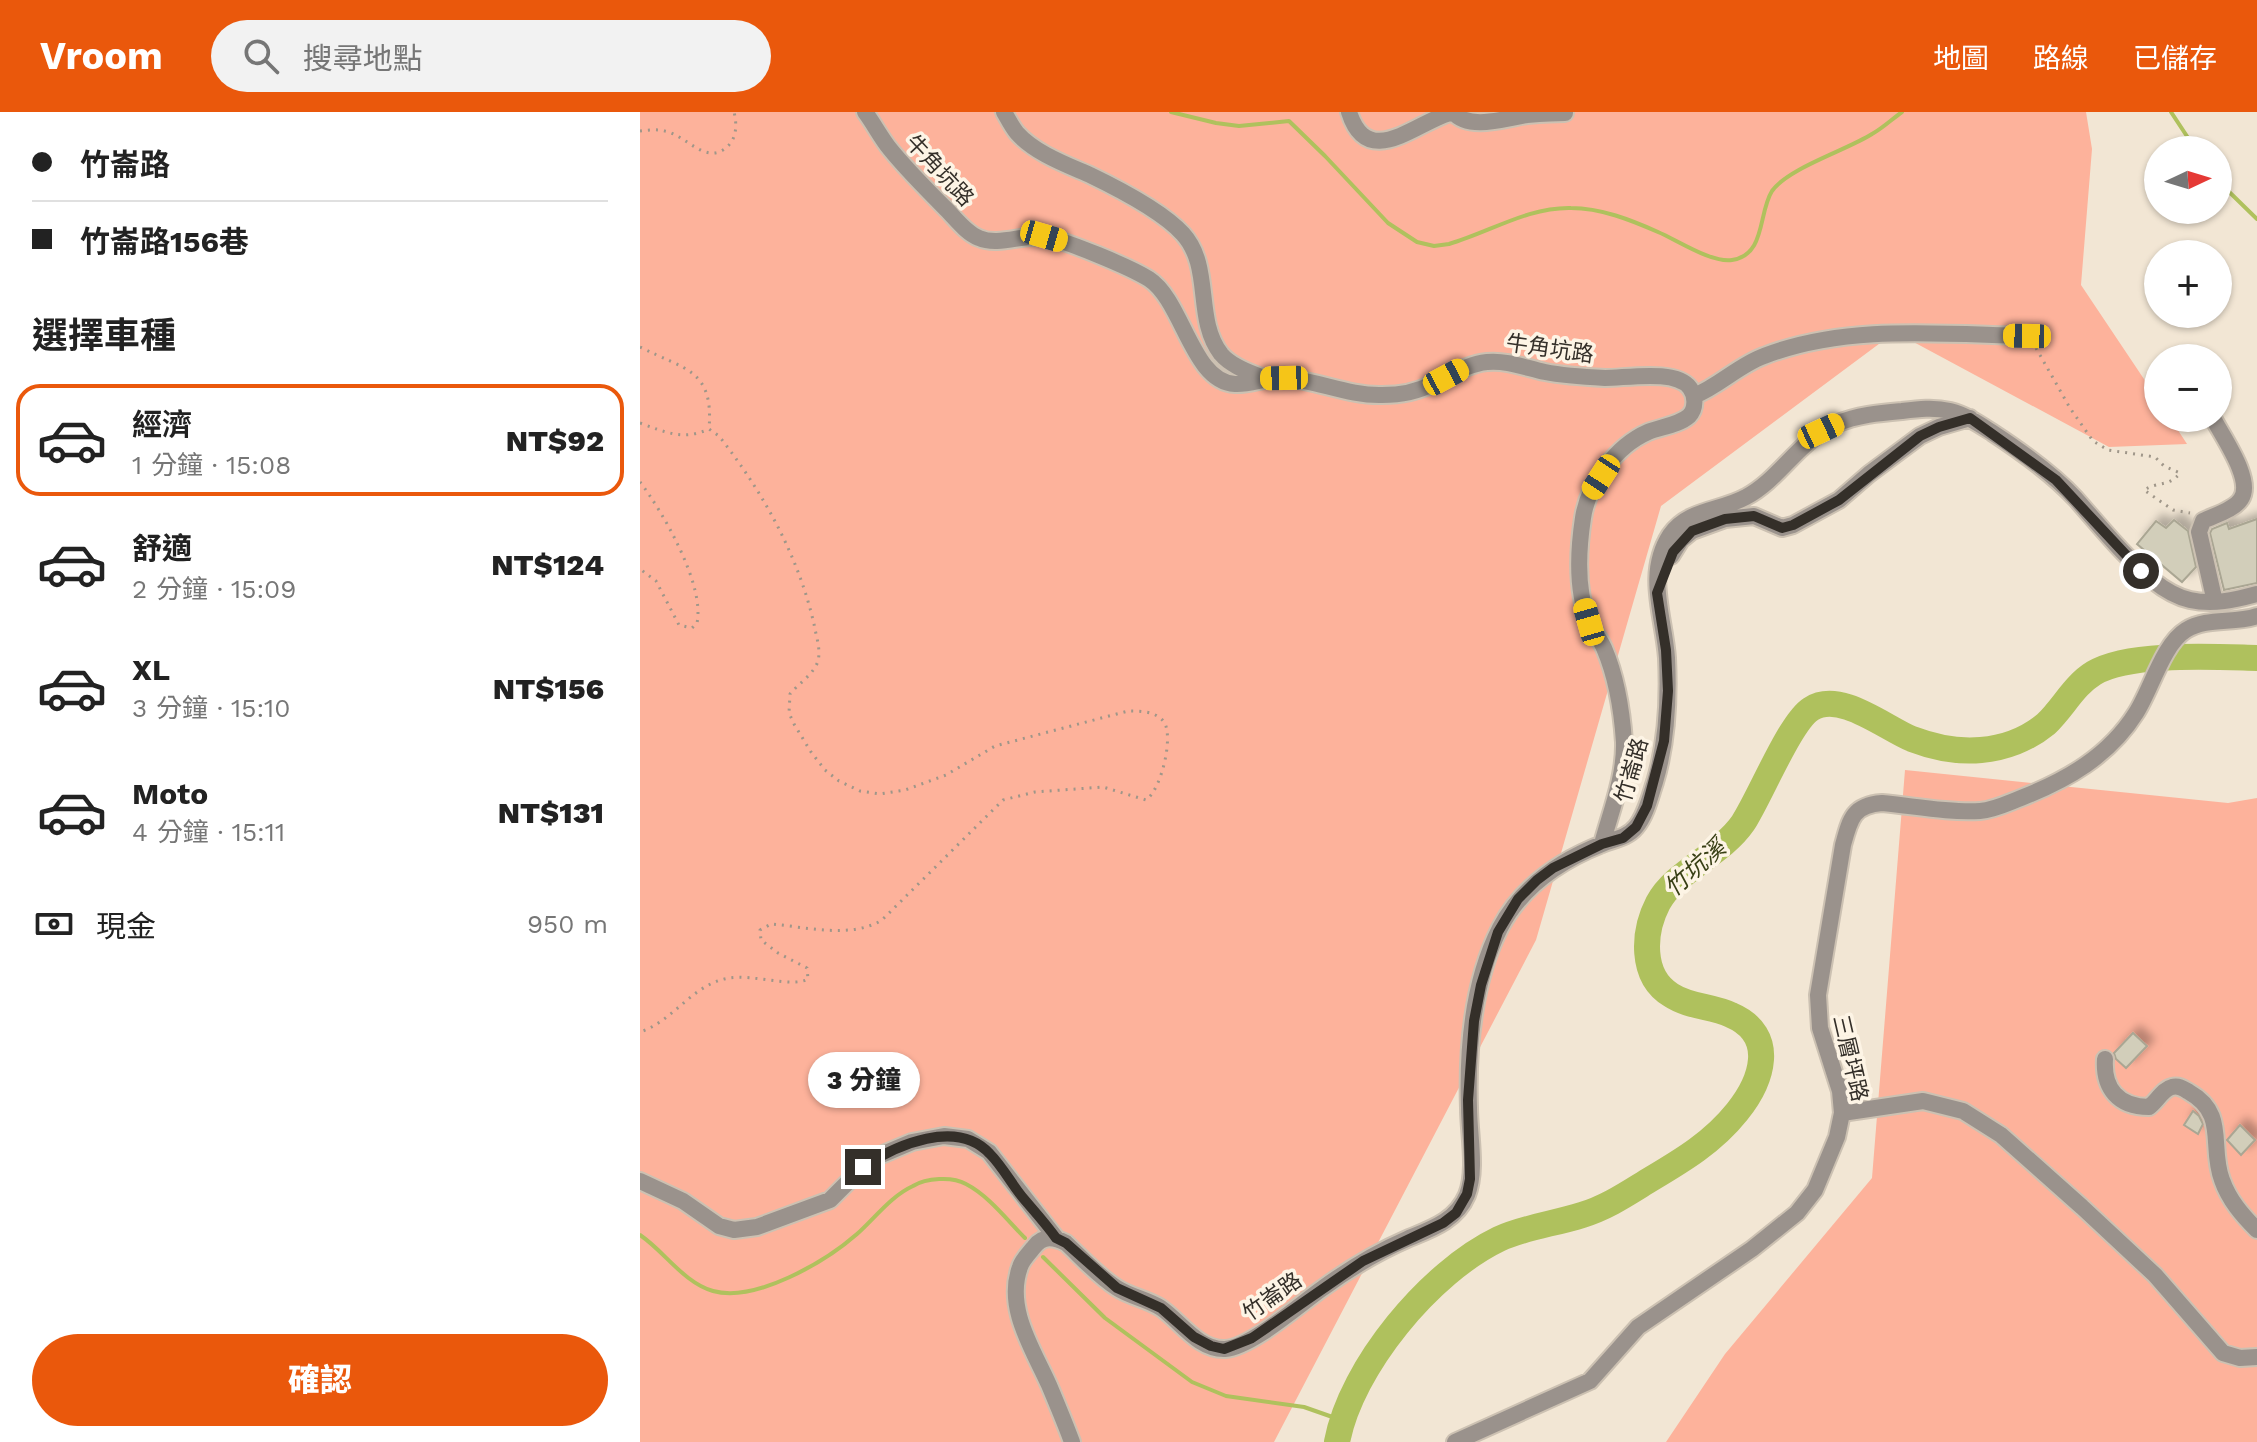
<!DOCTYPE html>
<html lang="zh-TW">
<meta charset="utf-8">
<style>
body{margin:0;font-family:"Work Sans","Noto Sans TC",sans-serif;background:#f2f2f2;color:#222;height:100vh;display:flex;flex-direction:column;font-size:30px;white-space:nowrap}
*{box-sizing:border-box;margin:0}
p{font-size:26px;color:#767676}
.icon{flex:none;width:44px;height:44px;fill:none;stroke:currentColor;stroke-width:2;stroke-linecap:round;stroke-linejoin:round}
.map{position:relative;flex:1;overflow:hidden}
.details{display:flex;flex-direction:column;background:#fff;width:640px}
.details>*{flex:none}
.banner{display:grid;align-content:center;height:176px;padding:0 32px;background:#fff}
.needle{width:52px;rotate:86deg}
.fabs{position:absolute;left:1504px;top:24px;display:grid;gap:16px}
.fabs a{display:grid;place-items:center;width:88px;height:88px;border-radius:50%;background:#fff;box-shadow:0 2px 6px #0004;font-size:40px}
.end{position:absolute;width:36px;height:36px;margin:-18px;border:10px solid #342f29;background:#fff;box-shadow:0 0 0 4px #fff}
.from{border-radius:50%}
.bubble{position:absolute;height:56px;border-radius:28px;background:#fff;box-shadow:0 2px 6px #0004;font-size:26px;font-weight:800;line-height:56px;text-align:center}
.car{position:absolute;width:24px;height:48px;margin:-24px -12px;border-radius:10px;box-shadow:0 0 6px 2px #0007;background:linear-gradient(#f5c518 24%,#345 0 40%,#f5c518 0 76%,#345 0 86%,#f5c518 0)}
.banner b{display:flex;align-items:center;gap:28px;height:76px;font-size:30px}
.banner b+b{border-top:2px solid #e0e0e0}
.banner i{width:20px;height:20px;background:#222}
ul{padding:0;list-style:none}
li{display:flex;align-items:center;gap:24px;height:112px;margin:0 16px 12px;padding:0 16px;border:4px solid transparent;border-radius:24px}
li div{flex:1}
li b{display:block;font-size:30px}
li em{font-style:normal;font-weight:800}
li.current{border-color:#ea580c}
li>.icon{width:72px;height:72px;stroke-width:1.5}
h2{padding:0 32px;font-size:36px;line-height:96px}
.pay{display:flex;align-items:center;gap:20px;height:88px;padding:0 32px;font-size:30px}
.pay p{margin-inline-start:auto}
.cta{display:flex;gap:16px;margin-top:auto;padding:16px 32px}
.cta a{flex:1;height:92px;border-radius:48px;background:#ea580c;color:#fff;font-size:32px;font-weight:800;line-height:92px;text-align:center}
header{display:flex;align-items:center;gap:48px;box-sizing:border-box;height:112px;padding:0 40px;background:#ea580c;color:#fff}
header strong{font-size:38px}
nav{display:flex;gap:44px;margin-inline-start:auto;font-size:28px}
.search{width:560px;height:72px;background:#f2f2f2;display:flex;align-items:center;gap:20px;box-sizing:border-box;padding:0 28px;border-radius:44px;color:#767676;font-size:30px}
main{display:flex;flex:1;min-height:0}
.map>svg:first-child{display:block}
.green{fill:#fdb29b}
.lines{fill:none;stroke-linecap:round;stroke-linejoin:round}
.stream{stroke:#afc15d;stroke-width:4}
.river{stroke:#afc15d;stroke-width:26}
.building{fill:#d2ceba;stroke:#aaa693;stroke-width:2;filter:url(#shadow)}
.minor-casing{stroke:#ccc1b2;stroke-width:20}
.path{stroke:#9f9689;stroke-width:3;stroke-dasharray:2 6;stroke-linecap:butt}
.minor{stroke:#9a928c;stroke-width:16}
.route{stroke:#342f29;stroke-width:10}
.labels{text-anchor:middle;stroke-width:7;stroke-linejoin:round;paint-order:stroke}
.street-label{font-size:22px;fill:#342f29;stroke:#fdf4e5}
.water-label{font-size:24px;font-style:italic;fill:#383f15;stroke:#fdf4e5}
</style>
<header>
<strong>Vroom</strong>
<div class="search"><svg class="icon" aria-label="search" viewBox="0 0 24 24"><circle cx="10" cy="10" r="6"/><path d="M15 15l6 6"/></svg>搜尋地點</div>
<nav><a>地圖</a><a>路線</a><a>已儲存</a></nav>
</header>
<main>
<section class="details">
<div class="banner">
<b><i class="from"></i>竹崙路</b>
<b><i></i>竹崙路156巷</b>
</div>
<h2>選擇車種</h2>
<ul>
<li class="current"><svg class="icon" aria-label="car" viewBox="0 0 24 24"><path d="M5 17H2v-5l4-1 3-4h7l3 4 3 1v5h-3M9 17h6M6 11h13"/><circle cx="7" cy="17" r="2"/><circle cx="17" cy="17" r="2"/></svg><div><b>經濟</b><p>1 分鐘 · 15:08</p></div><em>NT$92</em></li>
<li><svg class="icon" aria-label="car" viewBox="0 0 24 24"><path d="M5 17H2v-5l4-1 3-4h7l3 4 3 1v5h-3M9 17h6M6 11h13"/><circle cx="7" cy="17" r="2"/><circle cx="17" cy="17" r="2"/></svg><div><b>舒適</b><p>2 分鐘 · 15:09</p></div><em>NT$124</em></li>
<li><svg class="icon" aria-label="car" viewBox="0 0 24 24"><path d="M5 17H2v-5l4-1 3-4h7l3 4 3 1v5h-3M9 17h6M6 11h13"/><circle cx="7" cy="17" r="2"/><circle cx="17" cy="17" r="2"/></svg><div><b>XL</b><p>3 分鐘 · 15:10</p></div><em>NT$156</em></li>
<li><svg class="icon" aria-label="car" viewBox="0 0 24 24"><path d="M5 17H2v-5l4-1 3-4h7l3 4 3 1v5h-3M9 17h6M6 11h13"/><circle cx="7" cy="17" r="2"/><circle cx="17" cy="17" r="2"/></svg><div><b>Moto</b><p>4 分鐘 · 15:11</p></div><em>NT$131</em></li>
</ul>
<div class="pay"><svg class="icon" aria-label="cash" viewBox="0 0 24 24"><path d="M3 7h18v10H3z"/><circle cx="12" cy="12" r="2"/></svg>現金<p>950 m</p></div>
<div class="cta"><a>確認</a></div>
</section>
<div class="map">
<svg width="1617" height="1330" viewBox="0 0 1617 1330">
<defs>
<filter id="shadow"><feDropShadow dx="7" dy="-7" stdDeviation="4" flood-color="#0004"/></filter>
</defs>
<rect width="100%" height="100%" fill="#f2e6d4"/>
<path class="green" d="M0,0H1446L1452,37L1441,173L1518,288V306H1530L1547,332L1469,335L1255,220L1021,394L896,828L634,1330H0Z
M1265,658L1588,691L1617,686V1330H1026L1085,1242L1232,1066Z"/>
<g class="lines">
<path class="stream" d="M531,0L576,11L599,14L649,9L685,44L748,111L777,130L794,134L809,132C850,120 888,95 931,96C961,96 991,108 1018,120C1037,128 1071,151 1092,148C1126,143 1118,101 1132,79C1148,56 1207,38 1232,22C1243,16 1252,7 1262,0
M1531,0L1556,38
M1578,69L1617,107
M0,1123C24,1139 44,1171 73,1179C115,1191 185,1150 217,1122C235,1106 251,1084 273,1074C286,1066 312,1064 326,1072C349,1084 367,1108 385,1126
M403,1145L465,1206L552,1270L586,1284L664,1295L701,1308"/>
<path class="river" d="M697,1330C711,1255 790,1160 859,1127C885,1115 914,1112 942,1103C968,1095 988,1081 1011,1067C1043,1048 1073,1030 1097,1000C1122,969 1138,923 1091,903C1072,894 1049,895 1031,883C1000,864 1003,820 1018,791C1035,759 1081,743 1103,711C1120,685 1150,610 1171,597C1200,578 1245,616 1272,627C1293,635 1319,640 1341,638C1364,636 1388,627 1406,612C1423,596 1434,573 1454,561C1489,540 1575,545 1617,546"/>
</g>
<path class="building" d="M1617,407V471L1584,478L1570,421L1572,417L1587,411L1589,417Z
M1534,408L1548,419L1556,455L1542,470L1497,432L1516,409L1526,416Z
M1493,921L1507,934L1486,956L1476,947L1474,941Z
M1553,999L1559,1004L1563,1012L1558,1022L1544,1013Z
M1600,1013L1615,1028L1601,1043L1587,1028Z"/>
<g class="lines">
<defs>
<path id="minor" d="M225,0C234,12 241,26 250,37C267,58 287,78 306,97C316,107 326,121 339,126C359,135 385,121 406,125C427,129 490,155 509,167C543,189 552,270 595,272C612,273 628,264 646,266C678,269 710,284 742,283C759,283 777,280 792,272C810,264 827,252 847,250C867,248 886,256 905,260C925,264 945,265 965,266C987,266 1036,257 1050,276C1056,284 1056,297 1049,304C1039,313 1020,315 1008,320C976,334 948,372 943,406C938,439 936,479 949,510C953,519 960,527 964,536C976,564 982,600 984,630C985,664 971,699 962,732
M364,0C368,7 372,15 377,21C395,41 425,52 450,63C477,76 523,100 543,122C573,155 554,207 581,242C591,254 609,260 623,266
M709,0C728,60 777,9 813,0
M813,0C829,19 866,6 887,3C900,2 913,1 925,1
M1054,284C1079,274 1099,253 1124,244C1206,212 1301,222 1387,224
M1573,306C1582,324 1614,368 1601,387C1594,398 1575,403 1563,409L1559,420L1575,490
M1031,444L1041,428L1052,419L1085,407L1114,404L1142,416L1153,413L1199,388L1229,362L1280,324L1299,315L1330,306
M1465,947C1463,976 1478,995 1509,995C1517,989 1523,977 1532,975C1539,973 1544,977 1549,980C1588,1002 1569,1034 1582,1068C1589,1088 1602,1103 1617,1118
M1202,1001L1283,989L1323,999L1361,1023L1442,1095L1515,1163L1583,1241L1600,1246L1617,1245
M0,1069L43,1089L79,1114L94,1118L117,1115L190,1088L223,1055L241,1043L272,1030L304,1024L328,1027L349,1040L416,1126
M432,1330C425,1311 417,1292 409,1273C393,1237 365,1196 380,1155C382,1148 389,1141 394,1135C403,1123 414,1125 426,1131C442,1146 458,1164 477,1176C491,1185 507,1187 521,1196C540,1209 558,1238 585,1237C612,1235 660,1192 683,1176C709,1157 737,1140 767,1127C791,1117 816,1109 827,1083C837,1058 829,1022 829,996C827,938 833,869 860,816C882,774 919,749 962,732C974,727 987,726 996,715C1006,703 1010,685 1015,670C1027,630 1029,588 1027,546C1024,504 1005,462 1030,423C1048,397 1081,399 1106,385C1140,367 1159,328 1196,312C1217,303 1239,301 1262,299C1278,297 1294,295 1310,299C1326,303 1339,312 1353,321C1382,340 1412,361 1436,387C1451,404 1465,421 1481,438C1499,457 1523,482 1550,488C1573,493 1595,488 1617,482
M815,1330L950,1269L998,1215L1112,1137L1157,1101L1175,1078L1197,1025L1202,1001L1200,979L1180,916L1178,883L1203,733C1210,707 1213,693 1242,691C1274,694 1308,701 1340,699C1354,698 1368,691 1381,686C1427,668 1469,644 1496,601C1511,578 1523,532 1546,518C1567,505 1594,512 1617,504"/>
</defs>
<use href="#minor" class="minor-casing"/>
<path class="path" d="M0,19C8,18 17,17 25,19C46,23 66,54 87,35C97,26 97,12 94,0
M0,235C45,258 74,257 69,317
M1396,236L1430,296L1453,329L1468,338L1515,345L1524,354L1540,361C1529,375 1519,369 1504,378L1533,398L1550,401
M0,311C25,320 43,329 69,317L79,324C123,380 158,443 174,512C176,524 181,537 178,549C174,562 158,572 150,582L149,601L154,612L171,640L185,658L199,669L220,679L240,682L265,678L306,663L355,634L488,599C500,599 516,599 524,610C534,625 521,678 506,688L463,675L395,680L363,688L242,808C211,827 167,815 131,812L120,818L121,828L138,841L167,856L168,867C153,876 112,862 89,866C52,872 34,909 0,920
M0,370C23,400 65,473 57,511L52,516L39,513L16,469L0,457"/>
<use href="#minor" class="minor"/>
</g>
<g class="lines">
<path class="route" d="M223,1055C256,1033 317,1006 350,1042C363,1055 372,1073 384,1087C395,1100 406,1112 416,1126L426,1131L477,1176L521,1196L554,1225L571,1234L584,1237L612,1226L723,1149L803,1111L816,1101L827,1082L830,1067L828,988L834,909L841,873L858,820L878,787L897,768L913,756L962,732L983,726L996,715L1007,694L1024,629L1028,579L1026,538L1017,481L1033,440L1052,419L1085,407L1114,404L1142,416L1153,413L1199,388L1280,324L1299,315L1330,306L1416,368L1501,459"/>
</g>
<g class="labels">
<g class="street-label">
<text transform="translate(300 58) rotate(47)" y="8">牛角坑路</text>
<text transform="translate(910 236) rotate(8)" y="8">牛角坑路</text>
<text transform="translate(991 658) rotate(-74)" y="8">竹崙路</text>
<text transform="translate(1211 946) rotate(77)" y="8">三層坪路</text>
<text transform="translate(632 1184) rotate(-35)" y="8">竹崙路</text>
</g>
<g class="water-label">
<text transform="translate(1055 756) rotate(-42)" y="8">竹坑溪</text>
</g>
</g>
</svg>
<div class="fabs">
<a><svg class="needle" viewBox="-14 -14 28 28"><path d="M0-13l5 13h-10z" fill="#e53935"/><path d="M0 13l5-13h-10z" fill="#767676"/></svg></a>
<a>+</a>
<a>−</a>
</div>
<i class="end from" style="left:1501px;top:459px"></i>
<i class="end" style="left:223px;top:1055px"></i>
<div class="bubble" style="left:168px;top:940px;width:112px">3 分鐘</div>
<i class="car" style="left:404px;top:124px;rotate:106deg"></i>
<i class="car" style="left:1387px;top:224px;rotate:271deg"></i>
<i class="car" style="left:806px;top:265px;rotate:62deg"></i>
<i class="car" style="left:644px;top:266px;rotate:269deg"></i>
<i class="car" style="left:1181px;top:319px;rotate:65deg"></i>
<i class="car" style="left:961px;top:365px;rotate:213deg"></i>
<i class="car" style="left:949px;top:510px;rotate:344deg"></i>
</div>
</main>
